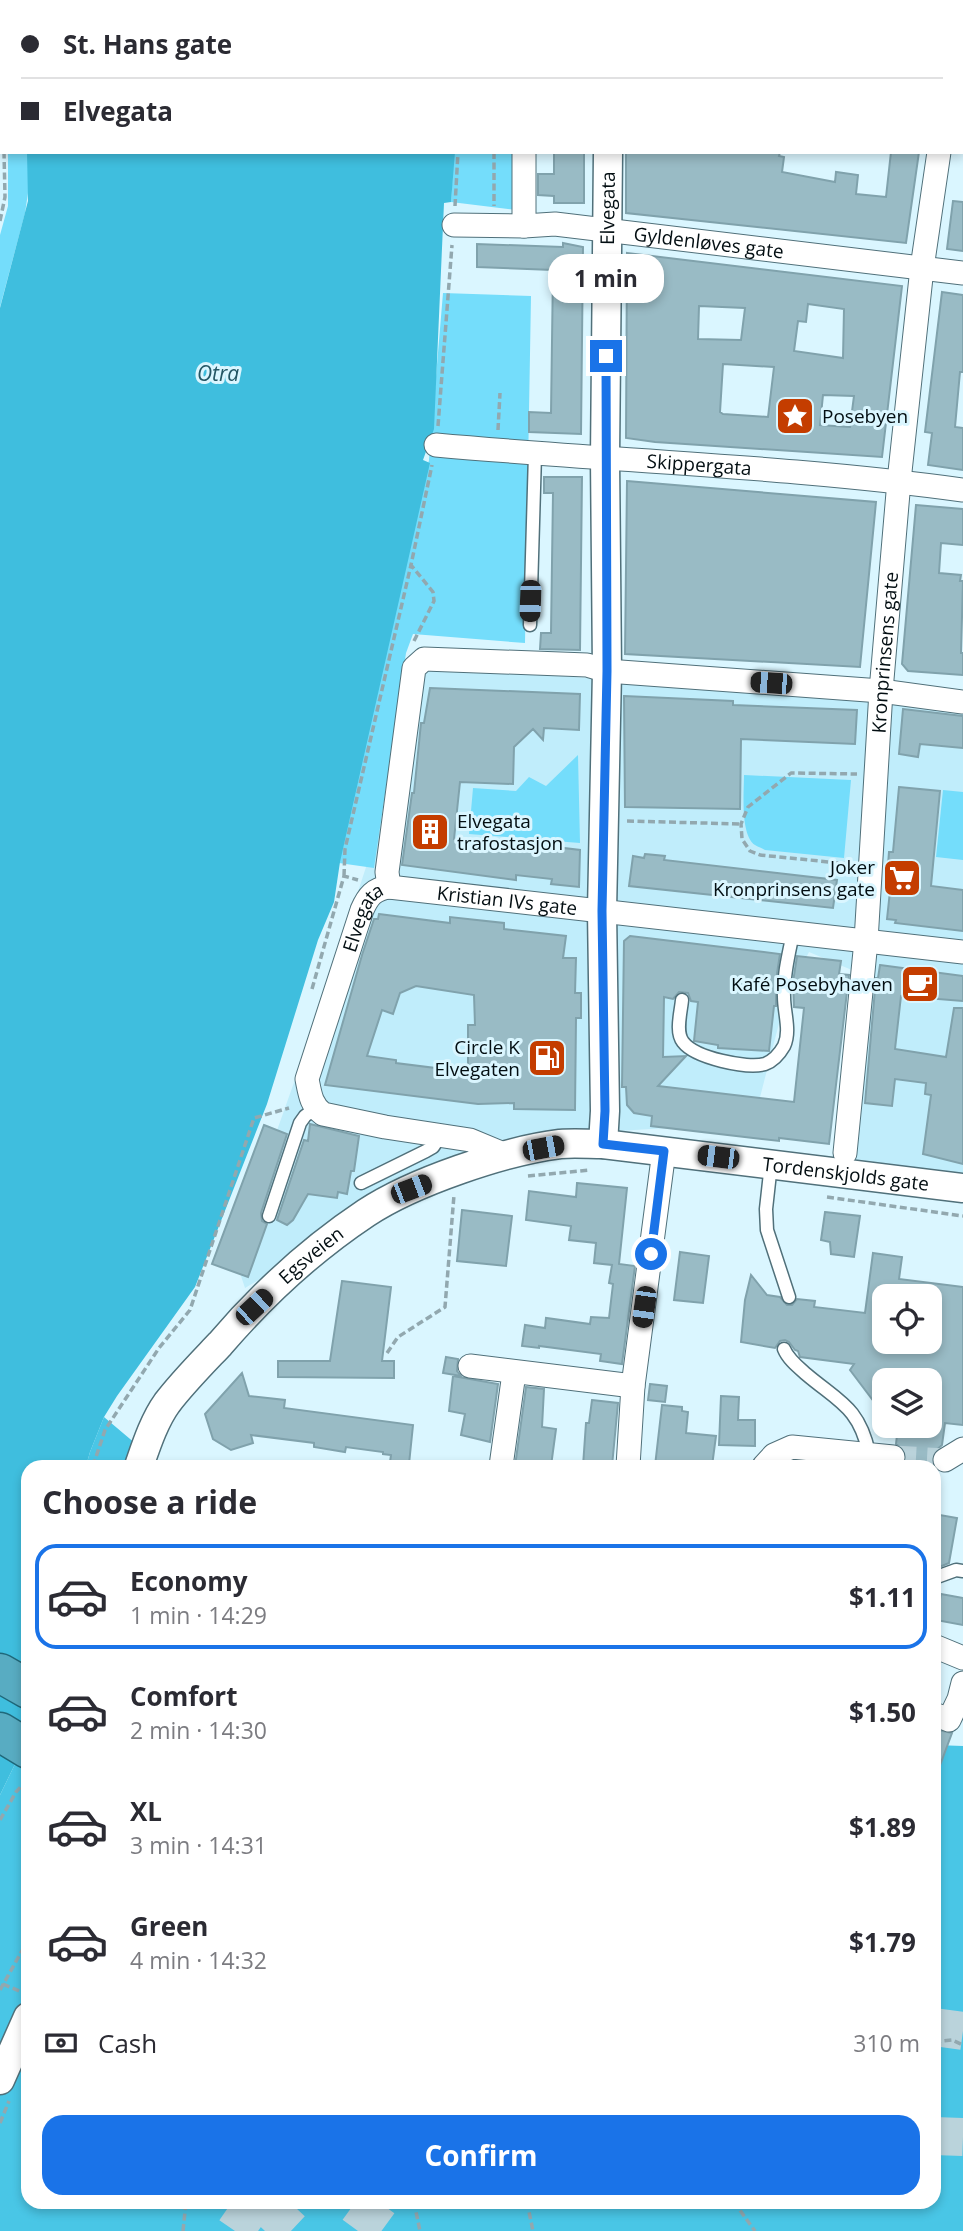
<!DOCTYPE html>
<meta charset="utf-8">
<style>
body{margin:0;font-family:"Open Sans",sans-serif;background:#f2f2f3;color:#2b2b33;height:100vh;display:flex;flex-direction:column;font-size:26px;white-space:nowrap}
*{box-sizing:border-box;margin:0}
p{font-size:23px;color:#7c7c81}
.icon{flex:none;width:38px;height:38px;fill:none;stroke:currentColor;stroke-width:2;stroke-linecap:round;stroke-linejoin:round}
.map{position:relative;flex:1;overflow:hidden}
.drawer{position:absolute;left:21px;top:1460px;width:920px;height:749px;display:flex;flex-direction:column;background:#fff;border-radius:21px;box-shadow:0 4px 10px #0003}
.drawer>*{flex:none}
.guide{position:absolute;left:0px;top:0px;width:964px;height:154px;box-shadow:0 4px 10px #0003;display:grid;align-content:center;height:154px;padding:0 21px;background:#fff}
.buttons{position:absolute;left:872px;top:1284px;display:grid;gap:14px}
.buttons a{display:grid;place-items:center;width:70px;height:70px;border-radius:14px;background:#fff;box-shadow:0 4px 10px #0003;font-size:35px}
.end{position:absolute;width:32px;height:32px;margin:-16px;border:9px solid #1a73e8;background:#fff;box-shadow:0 0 0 4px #fff}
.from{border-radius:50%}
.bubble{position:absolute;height:49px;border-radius:21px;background:#fff;box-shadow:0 4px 10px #0003;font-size:23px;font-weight:700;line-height:49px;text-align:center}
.car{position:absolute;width:21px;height:42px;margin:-21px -10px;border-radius:9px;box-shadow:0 0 5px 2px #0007;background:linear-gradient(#222 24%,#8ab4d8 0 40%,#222 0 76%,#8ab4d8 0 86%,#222 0)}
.guide b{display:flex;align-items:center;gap:24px;height:66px;font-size:26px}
.guide b+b{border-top:2px solid #e1e1e2}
.guide i{width:18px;height:18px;background:#2b2b33}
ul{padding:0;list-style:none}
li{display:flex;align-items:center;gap:21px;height:105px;margin:0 14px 10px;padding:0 7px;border:4px solid transparent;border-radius:21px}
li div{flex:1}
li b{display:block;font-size:26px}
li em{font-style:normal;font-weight:700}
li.selected{border-color:#1a73e8}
li>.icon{width:63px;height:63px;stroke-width:1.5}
h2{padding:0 21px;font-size:32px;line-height:84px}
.pay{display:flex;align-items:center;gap:18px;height:77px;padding:0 21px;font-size:26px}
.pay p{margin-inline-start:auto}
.action{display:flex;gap:14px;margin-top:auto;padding:14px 21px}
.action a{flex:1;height:80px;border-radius:21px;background:#1a73e8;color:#fff;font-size:28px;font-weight:700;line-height:80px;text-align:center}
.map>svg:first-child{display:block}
.built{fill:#c0edfb}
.green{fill:#74ddfb}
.forest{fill:#49c6e6}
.water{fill:#3fbede}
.building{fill:#99bbc5;stroke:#80a2ac;stroke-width:2;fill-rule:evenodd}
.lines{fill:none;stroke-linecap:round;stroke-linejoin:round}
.minor-tunnel{stroke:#bad3db;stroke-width:23;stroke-dasharray:23 11;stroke-linecap:butt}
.trunk-tunnel{stroke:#bad3db;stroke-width:38;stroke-dasharray:38 19;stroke-linecap:butt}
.service-casing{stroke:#50707a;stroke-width:15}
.minor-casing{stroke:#50707a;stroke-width:25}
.tertiary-casing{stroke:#50707a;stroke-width:31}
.trunk-casing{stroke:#20687a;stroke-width:41}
.path{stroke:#92a8af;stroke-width:3.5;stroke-dasharray:7 3.5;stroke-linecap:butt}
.service{stroke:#fff;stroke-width:12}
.minor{stroke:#fff;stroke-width:23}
.tertiary{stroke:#fff;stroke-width:28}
.trunk{stroke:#58acc2;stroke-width:38}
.route{stroke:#1a73e8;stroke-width:9}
.labels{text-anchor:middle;stroke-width:6;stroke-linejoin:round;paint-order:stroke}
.street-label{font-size:19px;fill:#030e12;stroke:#daf6ff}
.poi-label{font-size:19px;fill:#030e12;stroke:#daf6ff;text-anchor:end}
.water-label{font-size:21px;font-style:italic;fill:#245765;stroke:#daf6ff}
</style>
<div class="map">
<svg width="963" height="2231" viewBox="0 0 963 2231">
<rect width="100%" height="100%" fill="#daf6ff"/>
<path class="built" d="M409,664L963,708V1184L852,1168L859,973L809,952L786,996L757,1109L717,1125L601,1132L484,1162L300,1256L245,1288L230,1243L275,1136L314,1026L387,803Z"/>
<path class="green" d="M8,152H28V193L25,213L0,307V235L8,206Z
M454,152H516L517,210L451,202Z
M443,293L531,296L525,643L413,634L406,653L374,868L339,863L429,460Z
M578,755L580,843L469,834L473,788L516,791L529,777L546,786Z
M744,775L851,780L844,858L765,850C762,848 758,847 755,845C740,835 744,792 744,775Z
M943,790L963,792V860L936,857Z"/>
<path class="forest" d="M104,1417L136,1444L137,1466H86L90,1452Z
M28,1730V2202H934L935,1745L963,1746V2231H0V1795L16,1762Z"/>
<path class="water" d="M25,0H431V2Z
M27,152H455L451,202L444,203L434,429L423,460L430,463L340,862L334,902L318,940L267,1104L195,1287L117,1396L104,1417L90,1452L86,1466H28V1730L16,1762L0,1795V308L28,201Z"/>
<path class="building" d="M554,152H584V203H554V196L538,195V174H554Z
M626,152H780L779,156L784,157L782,172L835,182L836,172L858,175L856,194L886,197L891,152H919L906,243L626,213Z
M953,201L963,202V251L947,249Z
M563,243L583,247L581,434L529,432V412L551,413L553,270L477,267V244L563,247Z
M627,253L902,286L882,457L655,442L626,438ZM808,304L844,309L843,358L794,351L798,321L806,322ZM699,306L745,308L741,340L698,339ZM723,364L774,367L768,417L723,414L720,412ZM823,395L854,396L850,427L820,425Z
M942,292L963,295V372H960L955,427L963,428V470L928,465L932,433L925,432Z
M544,477H582L580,650L540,649L541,633H551L553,493H544Z
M627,481L876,502L860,667L625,654Z
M916,505L963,509V545L941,543L939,573L961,575L960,581H963L961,653H963V675L908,671L902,664Z
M430,688L580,694L579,730L544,728L543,740L533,729L514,747L513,784L460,782L454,839L555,850V847L580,850L579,887L551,884L552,879L516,875V880L402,865L412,793H414L421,723H424Z
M624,696L733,701V705L857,710L855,744L741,739L740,809L625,807Z
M903,709L963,716V748L920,744L918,757L899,754Z
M899,787L940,791L931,886L963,890V931L895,923L896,920L887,919L890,891H886L889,852H893Z
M645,854L665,856L664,860L837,880L833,908L629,886L633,856L644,858Z
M379,914L450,923V917L504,923V929L566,936L563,958H576L575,993H581V1018H576L575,1110L514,1109V1103L478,1104L325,1085L362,955L374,919H378ZM416,986L474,995L475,1025H468V1072L396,1063V1060L367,1056L382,1010L393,1014L400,993Z
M630,936L780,954L776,980V1006H774L769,1051L718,1048V1045L694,1041L698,1002L691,1001L688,993L679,992L673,999L664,997L663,1057L686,1056L658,1086L794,1102L804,1008L794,1007L793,982L797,956L841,961L839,974L849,975L829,1144L779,1138V1141L651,1126L652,1116L634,1113L627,1105L626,1087H622L624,941Z
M880,965L963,976V1001L901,996L895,1049L946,1057L954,1008H963V1164L923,1154L931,1095L925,1094L926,1083L895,1079L892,1106L865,1103L876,978H878Z
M310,1124L359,1136L354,1171H351L347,1194L338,1192L337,1198L308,1194L293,1220L287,1225L277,1220L304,1140L308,1141Z
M264,1125L287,1134L261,1213L262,1221L267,1224L248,1277L212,1264Z
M577,1183L627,1188L619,1264L635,1266L622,1364L600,1361L601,1354L539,1346V1348L522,1346L525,1325L545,1328L546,1318L590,1324L591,1317L609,1318L613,1284L609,1283L612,1265L594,1263L596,1243L569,1240L571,1226L526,1220L529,1191L576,1197Z
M462,1210L512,1216L506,1266L457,1261Z
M825,1212L860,1216L854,1257L831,1254L830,1242L821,1240Z
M680,1252L709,1256L703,1303L674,1300Z
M873,1253L902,1257L899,1279L963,1287V1425L945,1423L942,1445L932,1454L933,1466H903L907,1459L906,1452L896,1444L898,1426H929V1381H884V1415L850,1370L854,1364L800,1357L798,1351L795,1350L789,1342L785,1340L780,1341L775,1348L741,1342L745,1300L751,1275L767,1295L780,1297L787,1305H792L797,1299L815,1301L814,1307L865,1313ZM884,1297H929V1342H884Z
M342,1281L391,1287L382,1361H394V1378L278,1377V1361H330Z
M446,1357L458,1359L457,1371L461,1376L443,1373Z
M242,1373L249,1396L285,1400L284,1408L413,1425L409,1464L390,1462L391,1455L383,1454V1452L346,1447L345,1452L314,1447V1443L251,1435L253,1443L231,1450L213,1439L205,1414Z
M453,1376L498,1384L490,1442L461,1435L465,1414L449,1411Z
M650,1384L667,1386L665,1402L648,1400Z
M526,1387L544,1389L542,1427L556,1429L551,1466H515Z
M721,1396L739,1397L738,1420H755V1446L719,1445Z
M592,1400L618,1403L612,1466H583L586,1423H589Z
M662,1405L682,1407V1411L688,1412L686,1433L716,1436L712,1466H655Z
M934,1514L957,1518L949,1563L942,1566L934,1565Z
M941,1594L963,1598V1625L936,1620Z
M934,1729L952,1733L936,1776H934Z"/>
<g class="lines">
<path class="minor-tunnel" d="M893,1457L945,1460"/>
<path class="trunk-tunnel" d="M934,2027L963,2031
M934,2136L963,2137
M235,2231L255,2202
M265,2231L292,2202
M358,2231L379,2202"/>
<defs>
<path id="service" d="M530,625L535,454
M682,1000C681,1012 675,1032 683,1042C695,1058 747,1069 765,1064C773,1061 780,1053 784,1046C791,1031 784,1013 784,997C783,976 789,953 793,933
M771,1164L766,1209L767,1230L789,1297
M361,1183L426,1151L433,1147L441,1135
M269,1216L300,1123L305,1116L316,1108
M784,1349C788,1359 798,1367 806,1374C839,1402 859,1407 869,1453
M934,1578L956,1570L963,1571"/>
<g id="minor">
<path d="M783,0L799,2"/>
<path d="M526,2L527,0"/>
<path d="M959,2L960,0"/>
<path d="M962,19H963"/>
<path id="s1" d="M454,225L524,226L555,224L963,273"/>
<path d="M524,226V152"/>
<path id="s2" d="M436,445C612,461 788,466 963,490"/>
<path d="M389,887L387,872L414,668L424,659L587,665L607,671L881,691L963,702"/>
<path id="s3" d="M845,1153L866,941L881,691L899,481L922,268L939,152"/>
<path id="s4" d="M506,1155L470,1140L385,1127L323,1114C311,1105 310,1094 307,1079L362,910C368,896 374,889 389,887L963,952"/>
<path d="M470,1366L633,1386"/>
<path d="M945,1460L963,1449"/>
<path d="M501,1466L514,1373"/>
<path d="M628,1466L633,1386L664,1151"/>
<path d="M764,1466L774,1455L792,1447L893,1457"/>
<path d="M934,1646L963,1658"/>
<path d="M934,1714L949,1720L959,1699L963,1683"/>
</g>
<g id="tertiary">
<path d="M609,2V0"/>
<path id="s5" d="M603,1144L605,1111L602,911L607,671L605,458L608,152"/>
<path id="s6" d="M139,1466C146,1446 154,1421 167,1403C183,1382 202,1363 220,1344C262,1295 312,1249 366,1213C413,1182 504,1151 560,1144C574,1143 589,1144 603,1144L963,1188"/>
<path d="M0,2080L28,2017"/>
</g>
<path id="trunk" d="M0,1673L28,1689
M0,1732L28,1749"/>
</defs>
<use href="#service" class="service-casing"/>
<use href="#minor" class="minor-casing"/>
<use href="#tertiary" class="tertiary-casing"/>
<use href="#trunk" class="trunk-casing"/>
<path class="path" d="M3,0V2
M634,0L649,2
M453,2V0
M501,2V0
M494,152V206
M455,206L458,152
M0,221L5,197L4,152
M438,426L452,245
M498,430L500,393
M414,641L434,601L433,592L411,565L432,465
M627,821L741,824
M849,864L760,855L750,851L742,839L741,824L748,807L791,773L857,774
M344,876L345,849L411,565
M312,989L344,876L358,880
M528,1176L590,1170
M827,1197L963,1216
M387,1353L398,1337L445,1307L454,1195
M93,1466L105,1430L159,1348L190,1310L254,1118L289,1108
M0,1820L16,1792L28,1779
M3,1984L26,1994
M0,1990L28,1940
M934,2042L952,2040L963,2045
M0,2123L9,2101
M414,2202L420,2231
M527,2202L533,2231
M734,2202L755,2231
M183,2231L186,2202"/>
<use href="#service" class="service"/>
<use href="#minor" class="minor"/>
<use href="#tertiary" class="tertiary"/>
<use href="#trunk" class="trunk"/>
</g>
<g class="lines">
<path class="route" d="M606,356L607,671L602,911L605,1111L603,1144L664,1151L651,1254"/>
</g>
<defs>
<symbol id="sight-square" viewBox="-11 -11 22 22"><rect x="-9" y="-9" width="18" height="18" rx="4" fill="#c43d00" stroke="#daf6ff"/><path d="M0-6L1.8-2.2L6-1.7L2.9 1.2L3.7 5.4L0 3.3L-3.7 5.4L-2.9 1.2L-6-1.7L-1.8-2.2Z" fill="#fff"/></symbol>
<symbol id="building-square" viewBox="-11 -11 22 22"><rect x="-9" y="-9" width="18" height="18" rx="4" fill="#c43d00" stroke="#daf6ff"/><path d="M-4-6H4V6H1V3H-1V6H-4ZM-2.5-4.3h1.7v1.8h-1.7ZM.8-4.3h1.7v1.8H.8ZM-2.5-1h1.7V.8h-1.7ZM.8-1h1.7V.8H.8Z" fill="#fff"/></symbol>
<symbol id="supermarket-square" viewBox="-11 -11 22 22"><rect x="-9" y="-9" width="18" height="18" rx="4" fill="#c43d00" stroke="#daf6ff"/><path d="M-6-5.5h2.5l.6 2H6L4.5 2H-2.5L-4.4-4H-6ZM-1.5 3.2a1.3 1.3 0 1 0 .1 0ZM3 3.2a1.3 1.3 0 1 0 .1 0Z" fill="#fff"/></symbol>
<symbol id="cafe-square" viewBox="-11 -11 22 22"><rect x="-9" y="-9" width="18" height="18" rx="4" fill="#c43d00" stroke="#daf6ff"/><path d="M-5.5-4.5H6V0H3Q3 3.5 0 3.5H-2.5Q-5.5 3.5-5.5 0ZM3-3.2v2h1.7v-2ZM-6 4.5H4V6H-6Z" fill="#fff"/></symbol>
<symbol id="fuel-square" viewBox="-11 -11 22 22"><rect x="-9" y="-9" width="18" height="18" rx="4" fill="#c43d00" stroke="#daf6ff"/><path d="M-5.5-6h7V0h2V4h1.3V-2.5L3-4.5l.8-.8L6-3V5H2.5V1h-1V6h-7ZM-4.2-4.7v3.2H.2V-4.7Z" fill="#fff"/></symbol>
</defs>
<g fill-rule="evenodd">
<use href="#sight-square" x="773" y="394" width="44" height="44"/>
<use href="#building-square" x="408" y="810" width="44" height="44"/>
<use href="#supermarket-square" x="880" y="856" width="44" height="44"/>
<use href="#cafe-square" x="898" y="962" width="44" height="44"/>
<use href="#fuel-square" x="525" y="1036" width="44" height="44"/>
</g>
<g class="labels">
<g class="street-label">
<text dy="7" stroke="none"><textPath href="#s5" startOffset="936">Elvegata</textPath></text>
<text dy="7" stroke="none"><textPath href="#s1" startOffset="256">Gyldenløves gate</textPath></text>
<text dy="7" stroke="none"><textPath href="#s2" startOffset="264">Skippergata</textPath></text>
<text dy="7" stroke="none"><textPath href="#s3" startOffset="502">Kronprinsens gate</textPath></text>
<text dy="7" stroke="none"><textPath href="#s4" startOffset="562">Kristian IVs gate</textPath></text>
<text dy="7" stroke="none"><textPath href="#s4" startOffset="399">Elvegata</textPath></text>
<text dy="7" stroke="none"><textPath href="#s6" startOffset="840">Tordenskjolds gate</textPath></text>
<text dy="7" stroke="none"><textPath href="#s6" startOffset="276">Egsveien</textPath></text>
</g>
<g class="poi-label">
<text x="822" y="423" text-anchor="start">Posebyen</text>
<text x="457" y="828" text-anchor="start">Elvegata<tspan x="457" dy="22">trafostasjon</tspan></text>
<text x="875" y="874">Joker<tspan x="875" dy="22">Kronprinsens gate</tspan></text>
<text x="893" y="991">Kafé Posebyhaven</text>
<text x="520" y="1054">Circle K<tspan x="520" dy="22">Elvegaten</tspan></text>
</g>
<g class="water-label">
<text x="218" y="381">Otra</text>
</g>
</g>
</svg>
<div class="buttons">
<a><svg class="icon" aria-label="locate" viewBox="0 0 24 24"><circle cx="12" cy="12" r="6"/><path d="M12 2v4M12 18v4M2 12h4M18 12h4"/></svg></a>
<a><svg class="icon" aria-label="layers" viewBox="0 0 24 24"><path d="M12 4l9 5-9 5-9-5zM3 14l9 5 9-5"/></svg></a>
</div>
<i class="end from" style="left:651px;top:1254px"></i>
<i class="end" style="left:606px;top:356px"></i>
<div class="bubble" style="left:548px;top:254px;width:116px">1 min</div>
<i class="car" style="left:530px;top:601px;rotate:182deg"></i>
<i class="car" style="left:771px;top:683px;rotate:274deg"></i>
<i class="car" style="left:543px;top:1148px;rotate:79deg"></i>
<i class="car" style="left:718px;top:1157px;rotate:277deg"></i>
<i class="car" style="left:411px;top:1189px;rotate:69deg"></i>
<i class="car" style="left:254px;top:1307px;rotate:47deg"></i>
<i class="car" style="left:644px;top:1307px;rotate:188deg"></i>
<div class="guide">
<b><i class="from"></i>St. Hans gate</b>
<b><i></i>Elvegata</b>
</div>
<section class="drawer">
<h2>Choose a ride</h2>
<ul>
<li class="selected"><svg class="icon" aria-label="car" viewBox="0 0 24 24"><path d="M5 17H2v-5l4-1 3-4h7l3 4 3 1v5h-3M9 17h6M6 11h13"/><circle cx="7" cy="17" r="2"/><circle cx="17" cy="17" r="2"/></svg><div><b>Economy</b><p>1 min · 14:29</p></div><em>$1.11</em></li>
<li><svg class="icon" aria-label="car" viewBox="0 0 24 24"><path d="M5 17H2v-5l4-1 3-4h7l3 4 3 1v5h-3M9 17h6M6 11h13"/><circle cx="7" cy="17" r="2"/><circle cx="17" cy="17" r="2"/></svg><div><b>Comfort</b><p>2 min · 14:30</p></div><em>$1.50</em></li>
<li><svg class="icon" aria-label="car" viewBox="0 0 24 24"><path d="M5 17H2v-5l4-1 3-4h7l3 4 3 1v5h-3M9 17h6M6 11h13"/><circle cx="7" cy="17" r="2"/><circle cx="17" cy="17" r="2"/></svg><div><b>XL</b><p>3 min · 14:31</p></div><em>$1.89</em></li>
<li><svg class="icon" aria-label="car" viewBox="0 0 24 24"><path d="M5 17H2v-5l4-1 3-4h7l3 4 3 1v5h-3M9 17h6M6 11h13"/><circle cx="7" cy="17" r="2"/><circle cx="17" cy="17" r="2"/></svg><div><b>Green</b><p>4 min · 14:32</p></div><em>$1.79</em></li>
</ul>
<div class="pay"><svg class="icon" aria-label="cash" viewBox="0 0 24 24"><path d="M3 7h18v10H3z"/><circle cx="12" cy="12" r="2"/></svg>Cash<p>310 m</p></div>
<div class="action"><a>Confirm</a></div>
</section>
</div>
